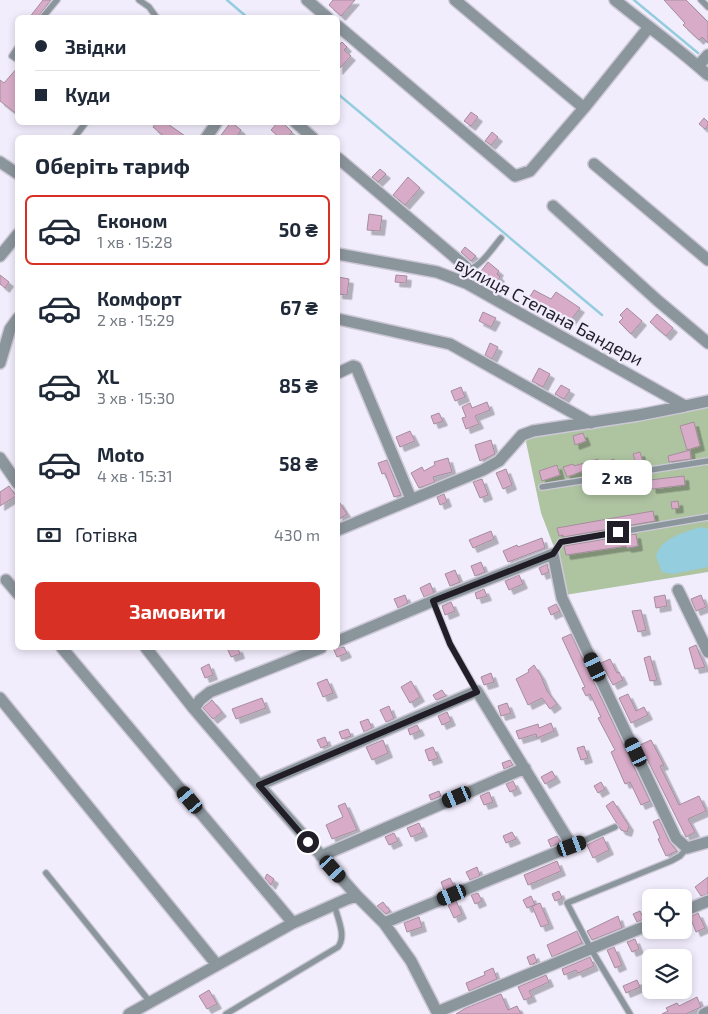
<!DOCTYPE html>
<html lang="uk">
<meta charset="utf-8">
<style>
body{margin:0;font-family:"Exo 2",sans-serif;background:#f2f2f3;color:#1f2937;height:100vh;display:flex;flex-direction:column;font-size:19px;white-space:nowrap}
*{box-sizing:border-box;margin:0}
p{font-size:16px;color:#747a83}
.icon{flex:none;width:28px;height:28px;fill:none;stroke:currentColor;stroke-width:2;stroke-linecap:round;stroke-linejoin:round}
.map{position:relative;flex:1;overflow:hidden}
.sheet{position:absolute;left:15px;top:135px;width:325px;height:515px;display:flex;flex-direction:column;background:#fff;border-radius:8px;box-shadow:0 2px 8px #0003}
.sheet>*{flex:none}
.banner{position:absolute;left:15px;top:15px;width:325px;height:110px;border-radius:8px;box-shadow:0 2px 8px #0003;display:grid;align-content:center;height:110px;padding:0 20px;background:#fff}
.tools{position:absolute;left:642px;top:889px;display:grid;gap:10px}
.tools a{display:grid;place-items:center;width:50px;height:50px;border-radius:8px;background:#fff;box-shadow:0 2px 8px #0003;font-size:25px}
.end{position:absolute;width:22px;height:22px;margin:-11px;border:6px solid #211e27;background:#fff;box-shadow:0 0 0 2px #fff}
.from{border-radius:50%}
.bubble{position:absolute;height:35px;border-radius:8px;background:#fff;box-shadow:0 2px 8px #0003;font-size:16px;font-weight:700;line-height:35px;text-align:center}
.car{position:absolute;width:15px;height:30px;margin:-15px -8px;border-radius:6px;box-shadow:0 0 4px 1px #0007;background:linear-gradient(#222 24%,#8ab4d8 0 40%,#222 0 76%,#8ab4d8 0 86%,#222 0)}
.banner b{display:flex;align-items:center;gap:18px;height:48px;font-size:19px}
.banner b+b{border-top:1px solid #e0e1e3}
.banner i{width:12px;height:12px;background:#1f2937}
ul{padding:0;list-style:none}
li{display:flex;align-items:center;gap:15px;height:70px;margin:0 10px 8px;padding:0 10px;border:2px solid transparent;border-radius:8px}
li div{flex:1}
li b{display:block;font-size:19px}
li em{font-style:normal;font-weight:700}
li.active{border-color:#d93025}
li>.icon{width:45px;height:45px;stroke-width:1.5}
h2{padding:0 20px;font-size:22px;line-height:60px}
.pay{display:flex;align-items:center;gap:12px;height:55px;padding:0 20px;font-size:19px}
.pay p{margin-inline-start:auto}
.cta{display:flex;gap:10px;margin-top:auto;padding:10px 20px}
.cta a{flex:1;height:58px;border-radius:8px;background:#d93025;color:#fff;font-size:20px;font-weight:700;line-height:58px;text-align:center}
.map>svg:first-child{display:block}
.green{fill:#aec4a1}
.water{fill:#94cddd}
.lines{fill:none;stroke-linecap:round;stroke-linejoin:round}
.stream{stroke:#94cddd;stroke-width:2.5}
.building{fill:#d8acc9;stroke:#a58d9c;filter:url(#shadow)}
.lane-casing{stroke:#ccc8d6;stroke-width:8}
.street-casing{stroke:#ccc8d6;stroke-width:14}
.lane{stroke:#8b959c;stroke-width:5.5}
.street{stroke:#8b959c;stroke-width:11}
.route{stroke:#211e27;stroke-width:6}
.labels{text-anchor:middle;stroke-width:4.5;stroke-linejoin:round;paint-order:stroke}
.street-label{font-size:18px;fill:#211e27;stroke:#f2edfd}
</style>
<div class="map">
<svg width="708" height="1014" viewBox="0 0 708 1014">
<defs>
<filter id="shadow"><feDropShadow dx="4.5" dy="4.5" stdDeviation="0" flood-color="#0004"/></filter>
</defs>
<rect width="100%" height="100%" fill="#f2edfd"/>
<path class="green" d="M708,404V572L565,595L557,555L541,513L526,442L528,438Z"/>
<path class="water" d="M701,527L708,529V567L673,574L662,572L656,556C661,538 685,532 701,527Z"/>
<g class="lines">
<path class="stream" d="M227,0L248,18
M634,0L698,53
M338,94L602,315"/>
</g>
<path class="building" d="M43,0H51L37,18H29Z
M333,0H355L341,16L329,5Z
M664,0H686L708,22V43L702,37L699,40L683,25L685,23Z
M342,42L347,47L344,50L351,56L338,70V44L339,45Z
M18,67V115L0,101V80L4,83Z
M471,112L478,117L471,126L464,121Z
M704,118L708,122V125L705,129L699,124Z
M157,122H165L188,138H166L153,127Z
M231,122L241,130L236,138H219Z
M278,122H282L292,132L287,138H280L271,130Z
M492,132L498,137L491,145L485,141Z
M380,169L386,174L378,182L372,177Z
M408,177L420,188L405,205L393,195Z
M369,214L382,216L380,231L367,230Z
M465,247L476,256L471,261L461,252Z
M488,262L499,271L497,274L500,277L492,287L483,280L487,275L481,271Z
M0,275L9,282L5,288L0,284Z
M396,275L407,276L406,283L395,282Z
M338,277L349,279L347,295L338,294Z
M534,290L551,299L556,292L580,308L571,320L566,317L564,320L541,303L529,298Z
M627,308L642,321L631,334L619,322L623,318L620,315Z
M483,312L496,318L491,327L479,321Z
M657,314L673,328L666,336L650,322Z
M490,343L498,347L492,359L485,355Z
M539,368L550,374L543,387L532,381Z
M561,385L570,390L564,399L555,394Z
M461,387L465,397L455,401L451,391Z
M487,402L490,410L475,416L479,424L466,429L462,418L466,417L462,407L470,403L472,408Z
M439,413L443,421L434,424L431,416Z
M694,422L700,446L687,450L680,426Z
M410,431L415,441L400,447L396,437Z
M583,433L586,441L575,445L573,436Z
M491,440L495,454L480,461L475,445Z
M690,450L691,459L669,462L668,456Z
M640,452L644,466L637,467L633,454Z
M448,458L452,472L433,477L435,482L419,488L411,473L422,467L424,471L435,465L434,462Z
M598,459L600,464L614,459L617,469L595,474V471L587,473L586,470L567,477L563,467L573,464L574,466Z
M387,460L401,495L394,497L385,473L382,474L378,463Z
M557,465L560,475L542,481L539,471Z
M506,469L512,485L503,489L496,473Z
M684,476L685,485L652,489L650,480Z
M482,479L488,495L480,498L473,482Z
M9,486L16,496L0,506V492Z
M444,494L447,502L440,505L437,497Z
M338,500L347,514L338,520Z
M678,501L679,508L672,509L671,502Z
M653,511L655,521L563,537V535L559,536L557,528Z
M491,531L494,539L473,548L469,540Z
M636,534L638,546L627,548L626,546L566,555L564,546Z
M542,538L545,548L508,562L503,551L517,545L518,547Z
M481,562L485,572L475,576L471,566Z
M547,564L549,572L542,575L539,568Z
M455,570L460,582L450,586L445,574Z
M519,575L523,584L509,590L505,581Z
M430,583L434,593L424,597L420,588Z
M484,589L487,596L477,599L475,593Z
M405,595L408,603L398,608L394,599Z
M665,595L667,606L656,608L654,597Z
M701,595L706,607L696,611L691,599Z
M451,602L455,611L445,615L442,606Z
M556,604L560,611L551,615L548,608Z
M641,610L646,630L638,632L632,611Z
M571,634L650,801L641,805L630,782L625,784L611,752L615,750L598,718L601,717L590,694L586,696L582,688L585,687L562,638Z
M696,645L705,667L695,669L689,648Z
M344,647L347,653L337,657L333,648Z
M227,648H238L240,654L231,657Z
M650,656L657,680L650,681L644,658Z
M610,659L617,673L619,672L623,680L613,685L601,663Z
M209,664L213,675L205,678L201,668Z
M534,665L541,676L547,691L557,704L550,709L542,698L528,705L516,679L529,672L528,670Z
M491,673L494,682L484,685L481,677Z
M327,679L333,693L323,697L317,683Z
M411,681L420,697L410,703L401,687Z
M442,690L446,696L436,700L433,695Z
M628,694L636,711L644,707L648,715L631,723L619,698Z
M262,698L266,708L236,719L232,709Z
M212,700L222,712L213,719L203,708Z
M507,703L511,713L501,716L498,706Z
M389,706L394,719L386,722L380,710Z
M447,712L451,721L442,725L438,716Z
M368,719L372,728L364,732L360,722Z
M551,723L554,731L537,738L536,734L519,739L516,731L538,724L539,728Z
M417,725L420,731L410,735L408,729Z
M348,729L351,736L342,739L339,732Z
M325,737L328,745L321,748L317,740Z
M383,740L388,753L372,760L366,747Z
M651,740L664,765L660,766L679,805L699,796L706,811L688,819L695,832L686,837L640,745Z
M584,746L588,758L581,760L577,748Z
M433,747L438,758L429,761L425,750Z
M510,760L513,765L504,769L502,763Z
M552,771L556,778L545,784L541,777Z
M513,781L517,789L510,792L506,784Z
M601,782L605,789L598,793L594,786Z
M439,791L441,796L431,800L429,795Z
M489,792L493,802L484,805L480,796Z
M613,801L629,826L627,832L621,830L606,806Z
M345,803L357,830L332,839L326,825L343,817L338,806Z
M659,819L669,841L677,851L666,856L658,839L660,838L653,822Z
M419,823L423,832L411,837L407,828Z
M512,832L516,839L506,843L503,836Z
M394,833L398,841L389,845L385,837Z
M557,836L561,842L551,847L548,840Z
M603,837L609,850L593,858L587,845Z
M557,861L561,871L528,885L524,875Z
M477,867L480,876L470,880L466,872Z
M267,874L274,879L271,885L265,878Z
M708,877V894L701,896L695,887Z
M450,878L454,886L444,890L441,882Z
M559,891L562,898L555,901L552,894Z
M478,893L482,901L475,904L471,895Z
M531,896L535,905L527,908L523,900Z
M456,901L462,914L454,918L448,905Z
M383,902L390,911L386,914L377,906Z
M540,903L549,924L541,927L532,906Z
M640,911L644,919L637,922L633,914Z
M698,913L705,928L696,932L690,917Z
M618,916L622,928L592,940L587,931Z
M419,917L422,927L407,932L404,923Z
M577,931L582,943L552,957L547,945Z
M635,939L639,949L632,952L627,942Z
M614,947L622,965L615,968L607,950Z
M534,954L537,962L530,965L527,957Z
M590,957L594,966L578,973L576,970L564,975L562,969Z
M493,968L497,979L469,991L466,983L485,975L484,972Z
M546,975L549,982L529,991L532,997L524,1000L518,987Z
M637,980L640,987L626,993L623,986Z
M209,990L217,1004L207,1009L199,996Z
M501,994L508,1010L517,1006L521,1014H456L466,1008Z
M697,997L701,1007L686,1014H662L668,1011L666,1008L677,1003L679,1006Z"/>
<g class="lines">
<defs>
<path id="lane" d="M139,0L149,7L157,18
M701,0L708,7
M42,18L57,0
M18,47L12,56L18,60
M74,138L86,122
M468,270C482,265 491,250 501,238
M542,487L708,461
M553,554L561,542L708,517
M433,601L450,644L477,691
M572,846L615,827
M46,873L150,1002
M226,1014L338,947C347,936 337,917 334,904
M630,1014L591,949L567,903L671,861L680,856L687,848"/>
<path id="street" d="M307,0L328,18
M455,0L584,108
M615,0C646,25 678,48 708,75
M338,26L515,176L530,171L584,108L649,27
M698,66L708,55
M295,122L313,138
M206,138L217,122
M338,158L464,265L468,270L466,283
M0,162L18,174
M594,164L708,260
M553,206L657,300L708,343
M338,254L437,272L466,283L685,406L708,401
M0,256L18,234
M338,319L450,344L591,423
M0,363L10,329L18,318
M338,373L353,366L356,367L411,499
M0,458L18,484
M338,530L483,470L499,461L522,435L533,431L639,415L685,406
M6,580L18,594
M678,590L708,652
M338,641L433,601L553,554L562,598L676,838L687,848L708,842
M62,648L293,923
M146,648L194,709L259,785L357,896L384,923L411,961L438,1014
M0,698L217,965
M194,709L200,700L210,692L321,648
M259,785L477,691L572,846L384,923
M321,856L525,768
M684,911L708,901
M437,1012L651,924
M129,1014L293,923L347,899L357,896
M704,1014L708,1012"/>
</defs>
<use href="#lane" class="lane-casing"/>
<use href="#street" class="street-casing"/>
<use href="#lane" class="lane"/>
<use href="#street" class="street"/>
</g>
<g class="lines">
<path class="route" d="M308,842L259,785L477,692L450,644L433,601L553,554L561,542L618,532"/>
</g>
<g class="labels">
<g class="street-label">
<text transform="translate(549 312) rotate(28)" y="6">вулиця Степана Бандери</text>
</g>
</g>
</svg>
<div class="tools">
<a><svg class="icon" aria-label="locate" viewBox="0 0 24 24"><circle cx="12" cy="12" r="6"/><path d="M12 2v4M12 18v4M2 12h4M18 12h4"/></svg></a>
<a><svg class="icon" aria-label="layers" viewBox="0 0 24 24"><path d="M12 4l9 5-9 5-9-5zM3 14l9 5 9-5"/></svg></a>
</div>
<i class="end from" style="left:308px;top:842px"></i>
<i class="end" style="left:618px;top:532px"></i>
<div class="bubble" style="left:582px;top:460px;width:70px">2 хв</div>
<i class="car" style="left:595px;top:667px;rotate:335deg"></i>
<i class="car" style="left:636px;top:752px;rotate:335deg"></i>
<i class="car" style="left:457px;top:797px;rotate:247deg"></i>
<i class="car" style="left:190px;top:800px;rotate:320deg"></i>
<i class="car" style="left:572px;top:846px;rotate:70deg"></i>
<i class="car" style="left:333px;top:869px;rotate:138deg"></i>
<i class="car" style="left:452px;top:895px;rotate:248deg"></i>
<div class="banner">
<b><i class="from"></i>Звідки</b>
<b><i></i>Куди</b>
</div>
<section class="sheet">
<h2>Оберіть тариф</h2>
<ul>
<li class="active"><svg class="icon" aria-label="car" viewBox="0 0 24 24"><path d="M5 17H2v-5l4-1 3-4h7l3 4 3 1v5h-3M9 17h6M6 11h13"/><circle cx="7" cy="17" r="2"/><circle cx="17" cy="17" r="2"/></svg><div><b>Економ</b><p>1 хв · 15:28</p></div><em>50 ₴</em></li>
<li><svg class="icon" aria-label="car" viewBox="0 0 24 24"><path d="M5 17H2v-5l4-1 3-4h7l3 4 3 1v5h-3M9 17h6M6 11h13"/><circle cx="7" cy="17" r="2"/><circle cx="17" cy="17" r="2"/></svg><div><b>Комфорт</b><p>2 хв · 15:29</p></div><em>67 ₴</em></li>
<li><svg class="icon" aria-label="car" viewBox="0 0 24 24"><path d="M5 17H2v-5l4-1 3-4h7l3 4 3 1v5h-3M9 17h6M6 11h13"/><circle cx="7" cy="17" r="2"/><circle cx="17" cy="17" r="2"/></svg><div><b>XL</b><p>3 хв · 15:30</p></div><em>85 ₴</em></li>
<li><svg class="icon" aria-label="car" viewBox="0 0 24 24"><path d="M5 17H2v-5l4-1 3-4h7l3 4 3 1v5h-3M9 17h6M6 11h13"/><circle cx="7" cy="17" r="2"/><circle cx="17" cy="17" r="2"/></svg><div><b>Moto</b><p>4 хв · 15:31</p></div><em>58 ₴</em></li>
</ul>
<div class="pay"><svg class="icon" aria-label="cash" viewBox="0 0 24 24"><path d="M3 7h18v10H3z"/><circle cx="12" cy="12" r="2"/></svg>Готівка<p>430 m</p></div>
<div class="cta"><a>Замовити</a></div>
</section>
</div>
